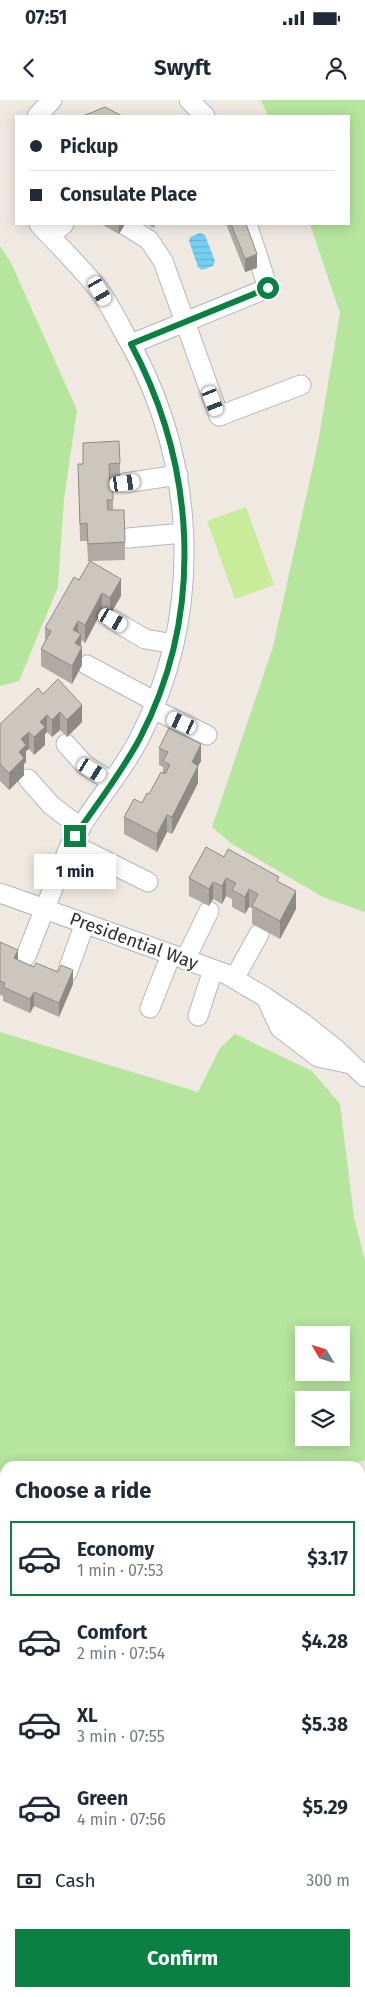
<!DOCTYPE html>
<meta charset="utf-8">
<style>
body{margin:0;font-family:"Fira Sans",sans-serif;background:#f2f2f3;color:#1f2937;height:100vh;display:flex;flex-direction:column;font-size:19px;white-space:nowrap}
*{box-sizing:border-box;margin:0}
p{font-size:16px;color:#747a83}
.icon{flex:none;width:28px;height:28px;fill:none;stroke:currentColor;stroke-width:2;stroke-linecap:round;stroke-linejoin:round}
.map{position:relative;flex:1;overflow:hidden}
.drawer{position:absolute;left:0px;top:1361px;width:365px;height:536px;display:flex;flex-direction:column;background:#fff;border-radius:15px 15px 0 0;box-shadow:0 2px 12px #0003}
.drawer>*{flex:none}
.top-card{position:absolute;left:15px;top:15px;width:335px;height:110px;border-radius:0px;box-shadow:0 2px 12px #0003;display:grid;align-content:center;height:110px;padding:0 15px;background:#fff}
.needle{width:32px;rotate:308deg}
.fabs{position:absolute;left:295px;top:1226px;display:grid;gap:10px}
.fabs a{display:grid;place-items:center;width:55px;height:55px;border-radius:0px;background:#fff;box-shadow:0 2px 12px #0003;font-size:25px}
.end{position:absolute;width:22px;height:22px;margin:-11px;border:6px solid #0b8043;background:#fff;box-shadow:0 0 0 2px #fff}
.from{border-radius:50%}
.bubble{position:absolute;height:35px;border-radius:0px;background:#fff;box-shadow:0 2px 12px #0003;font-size:16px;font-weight:700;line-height:35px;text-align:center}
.car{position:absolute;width:15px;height:30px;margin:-15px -8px;border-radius:6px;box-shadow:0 0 4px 1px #0007;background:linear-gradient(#fff 24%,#345 0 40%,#fff 0 76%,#345 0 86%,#fff 0)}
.top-card b{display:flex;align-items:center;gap:18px;height:48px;font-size:19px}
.top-card b+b{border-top:1px solid #e0e1e3}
.top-card i{width:12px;height:12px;background:#1f2937}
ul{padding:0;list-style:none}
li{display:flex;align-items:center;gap:15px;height:75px;margin:0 10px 8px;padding:0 5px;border:2px solid transparent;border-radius:0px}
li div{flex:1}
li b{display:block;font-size:19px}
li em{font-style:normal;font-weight:700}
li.current{border-color:#0b8043}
li>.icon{width:45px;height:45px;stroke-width:1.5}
h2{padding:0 15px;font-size:22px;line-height:60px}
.pay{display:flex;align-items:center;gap:12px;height:55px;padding:0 15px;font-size:19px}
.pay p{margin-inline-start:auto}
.cta{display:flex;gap:10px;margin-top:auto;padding:10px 15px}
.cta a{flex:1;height:58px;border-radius:0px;background:#0b8043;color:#fff;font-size:20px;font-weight:700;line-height:58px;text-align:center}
.status{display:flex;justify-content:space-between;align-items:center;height:35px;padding:0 25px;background:#fff;direction:ltr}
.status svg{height:14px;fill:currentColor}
header{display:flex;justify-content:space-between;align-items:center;height:65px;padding:0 15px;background:#fff;font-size:22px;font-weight:700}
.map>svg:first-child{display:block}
.grass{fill:#b6e59e;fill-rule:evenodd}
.pitch{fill:#c9ec9a}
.water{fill:url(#water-rules)}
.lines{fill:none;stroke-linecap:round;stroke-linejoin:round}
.minor-casing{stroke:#b4b7c1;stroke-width:21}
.minor{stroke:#fff;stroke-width:19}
.wall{fill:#afaba4}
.shaded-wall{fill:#8e8b86}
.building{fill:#cbc7bf;stroke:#8e8b86}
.route{stroke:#0b8043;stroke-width:6}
.labels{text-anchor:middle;stroke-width:4;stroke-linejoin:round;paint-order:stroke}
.street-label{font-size:18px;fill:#2e2e2e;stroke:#fff}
</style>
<div class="status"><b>07:51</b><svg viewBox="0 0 49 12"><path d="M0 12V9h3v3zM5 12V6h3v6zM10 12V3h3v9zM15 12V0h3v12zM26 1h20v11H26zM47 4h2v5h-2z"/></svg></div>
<header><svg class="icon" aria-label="back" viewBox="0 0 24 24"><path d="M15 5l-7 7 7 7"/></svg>Swyft<svg class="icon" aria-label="person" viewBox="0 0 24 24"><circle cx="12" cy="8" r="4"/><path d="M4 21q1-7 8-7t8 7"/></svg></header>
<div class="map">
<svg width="365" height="1897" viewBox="0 0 365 1897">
<defs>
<pattern id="water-rules" width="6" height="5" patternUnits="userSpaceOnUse" patternTransform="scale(1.25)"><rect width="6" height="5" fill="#75cff0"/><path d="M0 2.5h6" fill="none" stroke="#66b2ce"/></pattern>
</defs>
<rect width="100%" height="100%" fill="#efe9e1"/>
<path class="grass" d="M261,0H365V810L364,812L323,797L232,744L212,727L273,547L318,343L340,213L310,124H349V16H268Z
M0,146L11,163L77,310L64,399L58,487L19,581L0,586Z
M0,932L198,992L220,948L235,934L312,971L340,1004L354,1117L365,1161V1360L344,1366H5V1578L0,1579ZM304,1235H341V1272H304ZM304,1300H341V1338H304Z"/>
<path class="pitch" d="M246,407L274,485L235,499L207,421Z"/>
<path class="water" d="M200,133L205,135L215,161L213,166L202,170L198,167L189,141L190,137Z"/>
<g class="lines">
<defs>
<path id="minor" d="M189,0L205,16
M37,16L52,0
M125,125L149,140L163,161L219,316L301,285
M50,136L64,124
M131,244L268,188L247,124
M125,383L178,375
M128,438L184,433
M113,520L145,539L174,544
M87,565L156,602
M153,609L207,635
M66,644L85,665L112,682
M28,679L51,705L81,728
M72,744L148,782
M0,793L226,874L265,897L302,922L337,950L365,977
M26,856C37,829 48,801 59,773C64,761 68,747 75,736C95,702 122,673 140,637C206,508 196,353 122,229C115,216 108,202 99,190C81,167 59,146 39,124
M185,860L209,811
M67,873L85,823
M234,879L259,834
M266,898L280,928L318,957L351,964
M150,908L171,855
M198,916L213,870
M360,1453L365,1451
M360,1522L365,1520
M360,1598L365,1596
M0,1636L5,1634
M360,1643L365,1647
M0,1826L5,1820
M131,1892L137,1897
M210,1892L215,1897"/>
</defs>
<use href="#minor" class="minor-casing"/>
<use href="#minor" class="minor"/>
</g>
<path class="wall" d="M101,124H125L119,134Z
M146,124H158L155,125L154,128Z
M226,124H246L257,168L245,172Z
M83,343L120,363V380L109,381L110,384H113V410L125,442V460L90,461L121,496L110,515L102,510L85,543L81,540L82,565L72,584L41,566V549L45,541V528L79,480L90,461H88L87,441H80L78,364H83Z
M43,594L82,622L67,637L60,630L52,637L47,632L45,634V645L34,655L29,649L26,651V662L24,664V675L9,690L0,681V624Z
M159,648L201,661L198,666V683L172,734L167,732L157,752L124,734V717L142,703L149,694L163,673V667L159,665Z
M224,757L279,782L296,809L280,839L252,824V808L249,807L245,814L232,807V799L226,796L222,804L213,799L209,806L189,796V778Z
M0,842L18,860L73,884L59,917L34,906L30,913L3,901V896L0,895Z
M39,1892H85V1894L114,1897H44Z"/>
<path class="shaded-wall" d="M119,124H125L119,134Z
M257,154V168L245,172V159Z
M121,479V496L110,515V498Z
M102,493V510L85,543V525Z
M78,521V538L81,534V550L82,547V565L72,584L73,530Z
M82,605V622L67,637V620Z
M60,612V630L52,637V620Z
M47,615V632L45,634V645L34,655V637L40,622Z
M29,632V649L26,651V662L24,664V675L9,690V673L19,652L21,639Z
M201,644V661L198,666V683L172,734V717L192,662Z
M167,715V732L157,752V734Z
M226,778V796L222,804V786Z
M213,782V799L209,806V789Z
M249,789V807L245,814V797Z
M296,791V809L280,839V821Z
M18,850V864L14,858Z
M73,870V884L59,917V903Z
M34,892V906L30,913V899Z
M5,1558V1575L0,1577V1560Z
M5,1884V1892H9L6,1897H0V1890Z
M77,1892H85V1897H74Z"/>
<path class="building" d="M105,7L122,16H83Z
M231,124H246L257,154L245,159Z
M119,341L120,363L109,364L110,384H113V400H107L108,410H124L125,442L88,444L87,423L80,424L78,364H83V343Z
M90,461L121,479L110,498L102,493L85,525L78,521L73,530L81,534L75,543L82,547L72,566L41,549L51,531L45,528L74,477L79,480Z
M58,579L82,605L67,620L60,612L52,620L47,615L40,622L45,627L34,637L29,632L21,639L26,645L19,652L24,658L9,673L0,664V624L38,588L43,594Z
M169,628L201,644L192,662L198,666L172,717L167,715L157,734L124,717L134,699L142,703L147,693L149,694L161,672L165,674L170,665L163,661L168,652L159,648Z
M206,747L224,757L228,749L279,777L277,781L296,791L280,821L252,806L258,794L249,789L245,797L232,790L236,783L226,778L222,786L213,782L209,789L189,778Z
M0,842L18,850L14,858L34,867L36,863L58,872L61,865L73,870L59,903L34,892L30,899L3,887L5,883L0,881Z
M5,1483V1558L0,1560V1485Z
M5,1847V1884L0,1890V1853Z
M0,1890L6,1896L5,1897H0Z
M56,1892H77L74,1897H62Z
M85,1892H109L114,1897H82Z"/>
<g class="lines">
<path class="route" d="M75,736C97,704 122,672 140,638C205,513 196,366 131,244L268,188"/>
</g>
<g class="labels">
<g class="street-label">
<text transform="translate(134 841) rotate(20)" y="6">Presidential Way</text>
</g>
</g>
</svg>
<div class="fabs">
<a><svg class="needle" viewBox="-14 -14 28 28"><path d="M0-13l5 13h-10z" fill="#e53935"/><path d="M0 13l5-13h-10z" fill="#747a83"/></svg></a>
<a><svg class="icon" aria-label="layers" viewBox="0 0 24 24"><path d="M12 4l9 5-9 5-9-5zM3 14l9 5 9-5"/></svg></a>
</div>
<i class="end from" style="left:268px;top:188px"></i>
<i class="end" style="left:75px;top:736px"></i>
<div class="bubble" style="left:34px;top:754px;width:82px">1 min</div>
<i class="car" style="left:100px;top:191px;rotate:150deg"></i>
<i class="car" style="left:213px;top:301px;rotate:159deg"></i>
<i class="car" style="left:125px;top:383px;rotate:82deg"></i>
<i class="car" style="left:113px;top:520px;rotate:120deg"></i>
<i class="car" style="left:182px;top:623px;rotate:295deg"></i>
<i class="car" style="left:92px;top:670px;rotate:122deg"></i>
<div class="top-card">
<b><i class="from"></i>Pickup</b>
<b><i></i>Consulate Place</b>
</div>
<section class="drawer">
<h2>Choose a ride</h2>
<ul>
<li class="current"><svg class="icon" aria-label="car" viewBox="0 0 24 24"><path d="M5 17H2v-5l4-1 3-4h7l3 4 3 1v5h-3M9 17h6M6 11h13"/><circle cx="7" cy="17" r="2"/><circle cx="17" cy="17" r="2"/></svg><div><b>Economy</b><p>1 min · 07:53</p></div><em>$3.17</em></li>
<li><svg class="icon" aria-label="car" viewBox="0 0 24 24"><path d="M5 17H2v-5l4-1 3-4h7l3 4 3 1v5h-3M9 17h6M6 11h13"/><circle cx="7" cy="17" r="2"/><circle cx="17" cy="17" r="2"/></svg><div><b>Comfort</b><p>2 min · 07:54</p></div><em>$4.28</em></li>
<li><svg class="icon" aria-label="car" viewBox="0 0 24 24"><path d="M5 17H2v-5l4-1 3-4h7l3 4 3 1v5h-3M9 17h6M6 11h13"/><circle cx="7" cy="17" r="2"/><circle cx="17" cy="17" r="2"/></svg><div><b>XL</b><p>3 min · 07:55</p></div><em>$5.38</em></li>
<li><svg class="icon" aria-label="car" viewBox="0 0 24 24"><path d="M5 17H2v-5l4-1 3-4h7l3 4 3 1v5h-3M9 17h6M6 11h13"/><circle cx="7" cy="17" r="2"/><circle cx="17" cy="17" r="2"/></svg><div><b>Green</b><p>4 min · 07:56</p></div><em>$5.29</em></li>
</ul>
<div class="pay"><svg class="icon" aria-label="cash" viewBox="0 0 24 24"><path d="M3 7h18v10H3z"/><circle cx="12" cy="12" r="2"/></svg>Cash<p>300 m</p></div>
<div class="cta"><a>Confirm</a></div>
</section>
</div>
